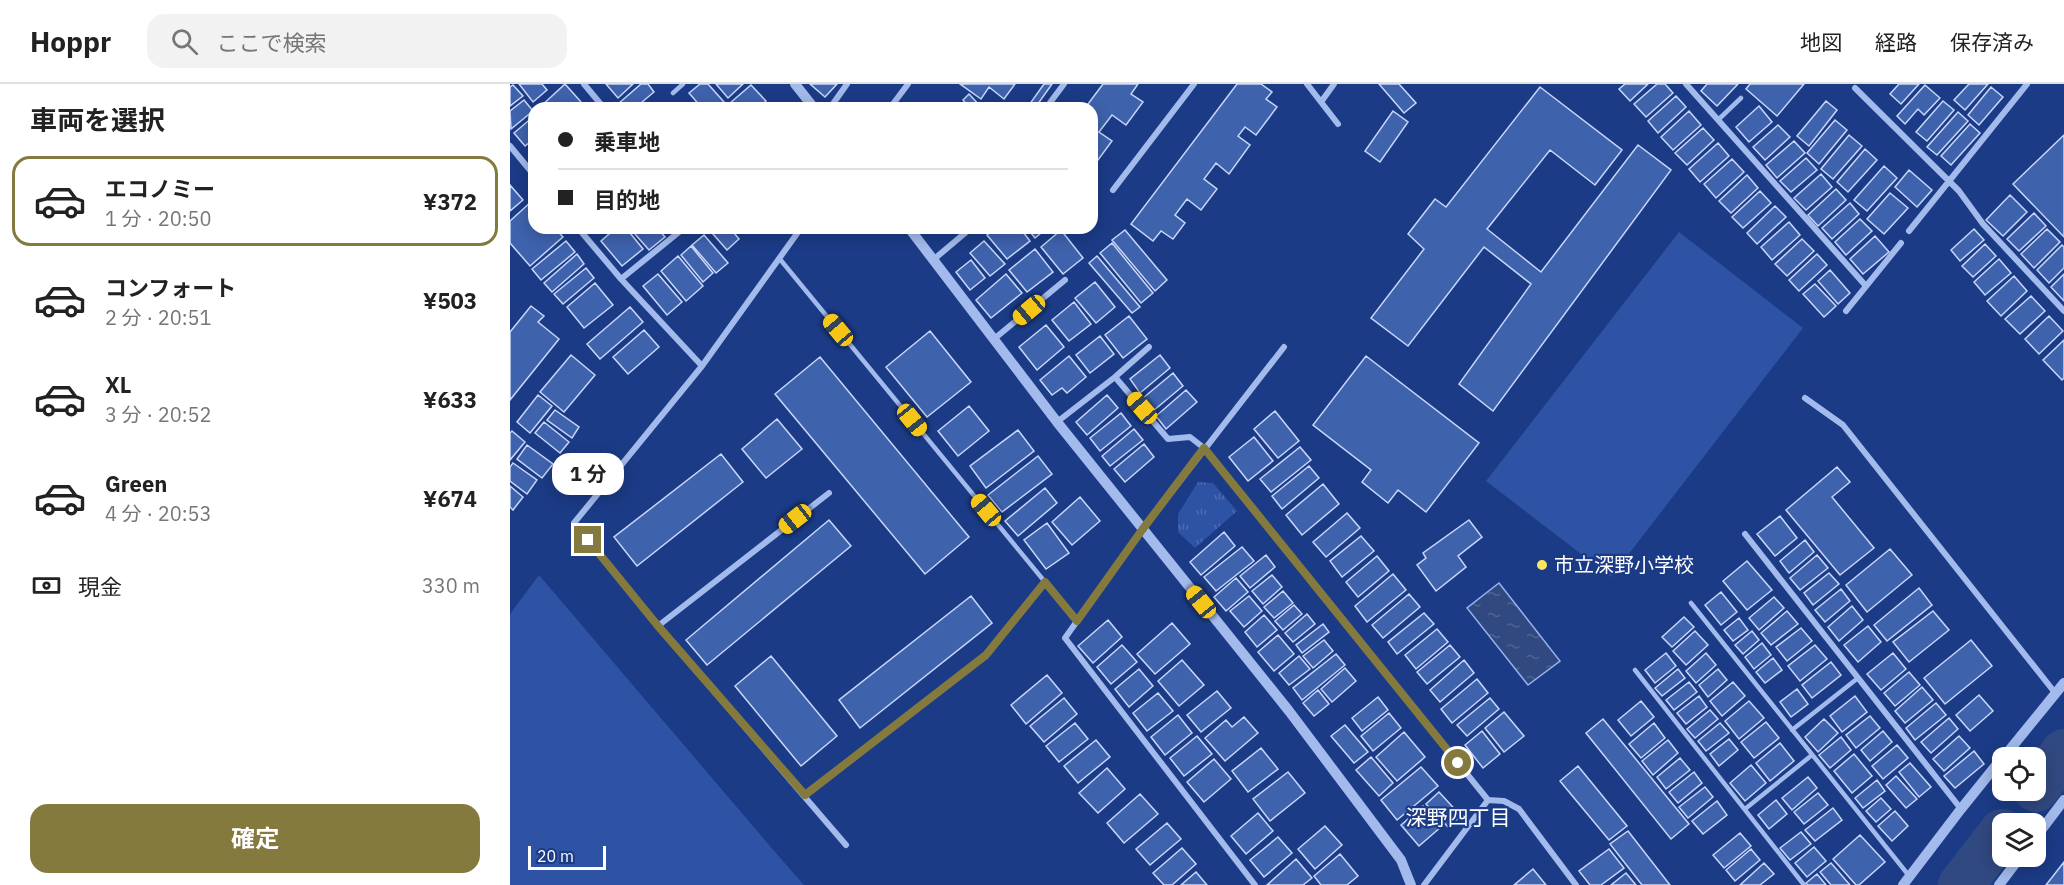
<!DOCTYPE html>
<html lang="ja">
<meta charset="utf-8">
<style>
body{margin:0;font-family:"IBM Plex Sans","Noto Sans JP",sans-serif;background:#f2f2f2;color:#222;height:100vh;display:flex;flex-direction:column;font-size:22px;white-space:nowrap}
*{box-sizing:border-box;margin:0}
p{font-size:20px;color:#767676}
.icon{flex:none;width:33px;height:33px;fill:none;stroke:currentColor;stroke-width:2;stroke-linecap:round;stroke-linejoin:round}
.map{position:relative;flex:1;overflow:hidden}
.panel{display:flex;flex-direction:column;background:#fff;width:510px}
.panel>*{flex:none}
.guide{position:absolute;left:18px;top:18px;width:570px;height:132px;border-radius:18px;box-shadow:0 3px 15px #0003;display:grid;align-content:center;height:132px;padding:0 30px;background:#fff}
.tools{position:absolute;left:1482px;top:663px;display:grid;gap:12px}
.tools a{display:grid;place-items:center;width:54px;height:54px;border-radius:12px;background:#fff;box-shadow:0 3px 15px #0003;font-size:30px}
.scale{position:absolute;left:18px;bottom:15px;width:78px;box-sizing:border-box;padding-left:6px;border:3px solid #fff;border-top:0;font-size:16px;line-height:21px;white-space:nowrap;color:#fff;-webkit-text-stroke:4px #1b3b86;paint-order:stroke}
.end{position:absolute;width:27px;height:27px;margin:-14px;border:8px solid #857a3e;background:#fff;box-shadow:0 0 0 3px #fff}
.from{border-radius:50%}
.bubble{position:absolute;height:42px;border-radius:18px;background:#fff;box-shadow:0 3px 15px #0003;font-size:20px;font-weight:700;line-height:42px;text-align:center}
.car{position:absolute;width:18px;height:36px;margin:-18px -9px;border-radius:8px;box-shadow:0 0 4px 2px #0007;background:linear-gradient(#f5c518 24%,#345 0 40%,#f5c518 0 76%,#345 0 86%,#f5c518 0)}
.guide b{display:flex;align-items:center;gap:21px;height:57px;font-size:22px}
.guide b+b{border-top:2px solid #e0e0e0}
.guide i{width:15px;height:15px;background:#222}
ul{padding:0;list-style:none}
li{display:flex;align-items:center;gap:18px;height:90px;margin:0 12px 9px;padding:0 18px;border:3px solid transparent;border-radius:18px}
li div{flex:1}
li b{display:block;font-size:22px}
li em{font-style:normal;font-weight:700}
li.active{border-color:#857a3e}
li>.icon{width:54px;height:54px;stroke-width:1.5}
h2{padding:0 30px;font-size:27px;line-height:72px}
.pay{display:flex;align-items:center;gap:15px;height:66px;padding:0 30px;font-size:22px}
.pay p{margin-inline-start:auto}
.action{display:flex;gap:12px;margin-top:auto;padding:12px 30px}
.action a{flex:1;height:69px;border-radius:18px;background:#857a3e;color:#fff;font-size:24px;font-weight:700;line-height:69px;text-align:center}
header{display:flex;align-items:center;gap:36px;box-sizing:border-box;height:84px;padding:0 30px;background:#fff;border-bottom:2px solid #e0e0e0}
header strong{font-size:28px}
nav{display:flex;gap:33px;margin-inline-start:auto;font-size:21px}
.search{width:420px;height:54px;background:#f2f2f2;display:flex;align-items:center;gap:15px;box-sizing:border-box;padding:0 21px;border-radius:18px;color:#767676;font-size:22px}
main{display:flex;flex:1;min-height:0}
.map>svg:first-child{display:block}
.grass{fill:url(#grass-tufts)}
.garden{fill:#2e53a4}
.water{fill:url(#water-ripples);stroke:#96b2ee;stroke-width:1.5}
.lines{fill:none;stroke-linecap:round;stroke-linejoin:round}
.river{stroke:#314981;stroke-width:46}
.building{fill:#3f62ad;stroke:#c8d7f9;stroke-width:1.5}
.service{stroke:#a3baec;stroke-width:4.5}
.minor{stroke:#a3baec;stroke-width:6}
.tertiary{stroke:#a3baec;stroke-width:10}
.route{stroke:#857a3e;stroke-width:8}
.poi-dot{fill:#fde560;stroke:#1b3b86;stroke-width:2}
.labels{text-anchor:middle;stroke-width:4.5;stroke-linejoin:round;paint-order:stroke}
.poi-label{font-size:20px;fill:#fff;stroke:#1b3b86;text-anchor:start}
.neighbourhood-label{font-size:21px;fill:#fff;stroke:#1b3b86}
</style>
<header>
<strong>Hoppr</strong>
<div class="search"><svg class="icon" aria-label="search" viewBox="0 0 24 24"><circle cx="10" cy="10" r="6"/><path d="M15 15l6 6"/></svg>ここで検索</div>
<nav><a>地図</a><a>経路</a><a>保存済み</a></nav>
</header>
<main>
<section class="panel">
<h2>車両を選択</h2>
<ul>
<li class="active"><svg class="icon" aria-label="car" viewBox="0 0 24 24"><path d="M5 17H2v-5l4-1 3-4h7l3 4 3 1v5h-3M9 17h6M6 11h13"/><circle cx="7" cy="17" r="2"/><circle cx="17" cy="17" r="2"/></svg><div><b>エコノミー</b><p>1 分 · 20:50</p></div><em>¥372</em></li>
<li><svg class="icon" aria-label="car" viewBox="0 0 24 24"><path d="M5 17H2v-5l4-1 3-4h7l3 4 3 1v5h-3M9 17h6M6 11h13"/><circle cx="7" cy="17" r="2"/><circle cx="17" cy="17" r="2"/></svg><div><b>コンフォート</b><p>2 分 · 20:51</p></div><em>¥503</em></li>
<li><svg class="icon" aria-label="car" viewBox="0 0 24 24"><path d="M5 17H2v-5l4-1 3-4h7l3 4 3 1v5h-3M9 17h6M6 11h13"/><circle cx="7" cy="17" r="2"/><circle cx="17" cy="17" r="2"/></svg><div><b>XL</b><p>3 分 · 20:52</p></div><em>¥633</em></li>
<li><svg class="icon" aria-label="car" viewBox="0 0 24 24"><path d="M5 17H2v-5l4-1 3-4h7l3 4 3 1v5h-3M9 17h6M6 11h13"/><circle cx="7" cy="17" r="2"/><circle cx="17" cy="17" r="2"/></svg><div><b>Green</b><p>4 分 · 20:53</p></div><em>¥674</em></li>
</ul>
<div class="pay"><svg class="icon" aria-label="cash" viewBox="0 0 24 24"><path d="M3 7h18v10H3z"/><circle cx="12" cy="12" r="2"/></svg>現金<p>330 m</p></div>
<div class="action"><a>確定</a></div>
</section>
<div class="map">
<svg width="1554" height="801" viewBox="0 0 1554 801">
<defs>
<pattern id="grass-tufts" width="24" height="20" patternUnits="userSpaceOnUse" patternTransform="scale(1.5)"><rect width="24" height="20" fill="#2e53a4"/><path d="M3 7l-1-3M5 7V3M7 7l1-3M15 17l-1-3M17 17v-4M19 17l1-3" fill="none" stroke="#4d6db2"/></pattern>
<pattern id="water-ripples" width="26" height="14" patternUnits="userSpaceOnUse" patternTransform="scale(1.5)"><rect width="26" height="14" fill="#314981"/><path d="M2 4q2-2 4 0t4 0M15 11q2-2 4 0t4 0" fill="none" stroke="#506494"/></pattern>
</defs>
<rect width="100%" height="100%" fill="#1b3b86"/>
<path class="grass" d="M688,398L703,399L727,427L685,464L668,448V430Z"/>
<path class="garden" d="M1169,148L1293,244L1101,493L976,397Z
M29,491L265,768L294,801H0V530Z"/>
<path class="water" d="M989,499L1050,577L1018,601L957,524Z"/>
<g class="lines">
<path class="river" d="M1526,705L1554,668
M1451,801L1492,748"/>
</g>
<path class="building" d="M9,0H32L37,6L23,18Z
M55,0L71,18L64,24H29Z
M96,0H123L108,14Z
M131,0H138L144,8L125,24H112L108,20Z
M190,0H198L214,18L207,24H192L179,9Z
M206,0H233L218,14Z
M300,0H327L315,13Z
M450,0H505L494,15L479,3L471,15Z
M534,0H542L525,24H523L519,21Z
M593,0H628L621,10L633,18L616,41L602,31L589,48L602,57L588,76L582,72V24H575Z
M727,0H751L762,8L756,15L767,23L746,51L735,43L728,52L740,61L719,90L706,79L694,95L707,105L691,126L677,115L665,131L675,139L663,155L651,147L643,157L621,140Z
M869,0H889L906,19L894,29Z
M1115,0H1138L1120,17L1109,5Z
M1147,0H1155L1163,9L1136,33L1124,20Z
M1197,0H1228L1207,22L1191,7Z
M1240,0H1294L1267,32L1236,5Z
M1389,0H1409L1391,20L1380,10Z
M1459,0H1478L1455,26L1444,16Z
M3,1L13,12L0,22V3Z
M241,1L256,17L248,24H224L220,19Z
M1415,1L1430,14L1414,31L1408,25L1395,40L1387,32Z
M1030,3L1112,66L1085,101L1040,66L977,145L1031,188L1128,61L1161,86L983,327L949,300L1021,200L974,163L898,262L861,234L914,165L898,150L925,115L936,123Z
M1481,3L1493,13L1469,41L1458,31Z
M459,10L472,24H460L453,16Z
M1166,12L1176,23L1148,49L1138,37Z
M14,16L23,27L1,45L0,27Z
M1316,17L1327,26L1299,62L1287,52Z
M1433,17L1444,26L1417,57L1406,48Z
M1249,22L1262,38L1239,58L1226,43Z
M883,27L898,38L870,78L855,67Z
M1179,27L1191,41L1163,66L1151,53Z
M1448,28L1458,37L1427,71L1417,63Z
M24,32V55L15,62L4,49Z
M1325,36L1337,46L1309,80L1297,69Z
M1460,40L1470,49L1441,81L1431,72Z
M1268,41L1280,53L1255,76L1243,63Z
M1193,44L1204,56L1177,81L1165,69Z
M1339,51L1352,62L1323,95L1311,85Z
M1554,51V153L1503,100Z
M1284,57L1295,69L1267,94L1256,81Z
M1208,59L1219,72L1190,98L1179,85Z
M1355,65L1367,76L1338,108L1327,98Z
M1296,74L1307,86L1281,108L1270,97Z
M1222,75L1234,88L1206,114L1194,100Z
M1374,82L1387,94L1357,127L1344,116Z
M1399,86L1422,106L1407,123L1385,103Z
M1311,90L1322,103L1296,126L1284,114Z
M1237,91L1248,104L1221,129L1209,117Z
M0,101L13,116L0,127Z
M1326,105L1336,116L1308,142L1298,131Z
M1250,107L1261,119L1233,144L1222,133Z
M1380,109L1398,124L1374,150L1357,135Z
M1500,111L1517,128L1493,152L1476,136Z
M22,117L24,119V144H45L53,153L20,182L0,159V137Z
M1340,119L1349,130L1322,155L1312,144Z
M1265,122L1276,133L1247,160L1237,149Z
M1524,129L1536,142L1509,167L1497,155Z
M1350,135L1362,147L1336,171L1325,158Z
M1279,138L1290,151L1262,176L1251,163Z
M106,144H116L133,165L112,182L91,157Z
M133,144H147L155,153L139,166L125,150Z
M210,144H220L229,155L217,166L203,150Z
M486,144H510L520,157L497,175L477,151Z
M517,144H537L525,154Z
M1464,145L1474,156L1450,177L1441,166Z
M1537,145L1550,158L1524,184L1511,170Z
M551,146L573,174L553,190L531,163Z
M615,146L657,196L645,207L602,156Z
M194,151L218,179L206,189L182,161Z
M1365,152L1379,168L1353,190L1340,175Z
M1292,155L1304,167L1277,192L1265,180Z
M56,157L65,168L31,196L22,185Z
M474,157L495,180L480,192L460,169Z
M602,159L643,209L631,219L590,169Z
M1475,160L1486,172L1463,193L1452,182Z
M1552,161L1554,163V184L1539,199L1527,186Z
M181,162L203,189L193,198L171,171Z
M525,165L543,188L517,208L499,186Z
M67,170L74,180L42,208L34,199Z
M1307,170L1317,181L1289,207L1279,196Z
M168,172L193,202L176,217L151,187Z
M587,172L630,223L622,229L579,179Z
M1489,175L1501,189L1475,211L1464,198Z
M461,176L475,194L460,206L446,188Z
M76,184L84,194L53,220L44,210Z
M1320,186L1340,209L1328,220L1308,197Z
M148,190L172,218L157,231L133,202Z
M496,190L512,209L481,234L466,216Z
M1554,190V217L1541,203Z
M1504,192L1517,207L1491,232L1477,217Z
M585,198L605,223L586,239L565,214Z
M85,199L103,221L74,244L57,223Z
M1305,200L1326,222L1314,233L1293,210Z
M1521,212L1535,227L1510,250L1495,235Z
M564,218L581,240L559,257L542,236Z
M21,222L34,232L28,238L49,255L0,316V248Z
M120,223L133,238L90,275L77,260Z
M619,232L637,255L613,274L595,251Z
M1539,232L1553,247L1529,270L1515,255Z
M536,241L554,263L527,286L509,263Z
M134,246L149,263L118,290L103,273Z
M420,247L461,298L417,333L376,283Z
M590,252L604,270L580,289L566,271Z
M1554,256V294L1552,296L1533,276Z
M61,271L85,291L54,328L30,308Z
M650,271L660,284L630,309L620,295Z
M559,272L576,293L557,309L552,304L542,311L530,296Z
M856,272L969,359L916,428L888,406L878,419L852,398L861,386L803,341Z
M310,273L459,453L415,490L265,310Z
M663,289L673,302L643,327L633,314Z
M676,306L687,318L656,345L646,332Z
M28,311L42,322L20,349L7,338Z
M597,311L608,324L577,351L566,338Z
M459,322L479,347L448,372L428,347Z
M45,326L69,343L62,354L37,336Z
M765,327L789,357L768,374L744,345Z
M611,329L621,342L590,367L580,354Z
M267,335L292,365L256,394L232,365Z
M34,338L59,358L50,369L25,349Z
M624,345L633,356L600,382L592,372Z
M508,346L524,367L476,404L460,382Z
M2,347L15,358L0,376V349Z
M744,353L763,377L738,397L719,373Z
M634,360L644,373L615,398L604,385Z
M17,361L43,380L32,394L7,375Z
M790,363L801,376L761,408L750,395Z
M211,370L233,398L127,482L104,453Z
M528,372L542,390L492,428L478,411Z
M3,379L27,396L17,410L0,397V383Z
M799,382L809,394L772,425L762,412Z
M1327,383L1340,398L1322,413L1364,464L1330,491L1276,426Z
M813,400L829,420L792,451L776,431Z
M0,402L13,413L3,426L0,423Z
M535,404L547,419L508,452L495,437Z
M570,413L590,437L562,461L542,438Z
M837,429L850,444L816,473L803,458Z
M1270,432L1287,454L1265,472L1247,450Z
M319,436L341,462L197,581L176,556Z
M959,436L972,453L948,472L956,483L926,507L907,481L916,474L913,469Z
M537,439L559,469L536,485L514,456Z
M714,448L725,462L691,491L680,478Z
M851,452L864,467L832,493L820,477Z
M1295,456L1304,468L1279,489L1270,477Z
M732,463L744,477L706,507L694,493Z
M1380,465L1402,491L1357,528L1336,501Z
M756,471L765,483L740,504L730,492Z
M1307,471L1318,484L1290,506L1280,494Z
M867,472L879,487L848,513L836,498Z
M1237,477L1262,506L1237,526L1213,497Z
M1319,489L1329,500L1303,521L1294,509Z
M883,490L896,506L857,538L845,522Z
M762,491L772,503L753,520L742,507Z
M726,494L738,508L716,527L704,513Z
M1409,504L1422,521L1377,557L1364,541Z
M1331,505L1340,517L1315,538L1305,526Z
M773,507L783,519L764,534L754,523Z
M1211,508L1227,528L1211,541L1195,521Z
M899,510L910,523L873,554L862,541Z
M461,512L482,539L350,644L329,616Z
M739,512L752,527L734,543L720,527Z
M1264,513L1274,524L1249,546L1239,534Z
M784,521L792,530L773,546L765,537Z
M1342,522L1353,536L1329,557L1318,543Z
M1277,527L1288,540L1261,561L1251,549Z
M1423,527L1439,546L1399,578L1383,558Z
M914,529L924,540L887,570L878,558Z
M797,530L805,540L783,558L775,549Z
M754,531L767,546L747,563L735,548Z
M1174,533L1184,543L1162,563L1152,553Z
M1229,534L1238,546L1223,557L1214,546Z
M598,536L612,553L583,579L568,562Z
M662,539L680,560L645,590L627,570Z
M813,540L819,548L792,569L786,561Z
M1358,542L1371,558L1348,578L1334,561Z
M1291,544L1302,557L1277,577L1266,563Z
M927,545L938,558L906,585L895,571Z
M1185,547L1198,561L1176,581L1163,567Z
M1242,547L1249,556L1233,570L1225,561Z
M768,551L784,570L764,587L748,568Z
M814,556L823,567L803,584L793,572Z
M1461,556L1482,582L1435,620L1414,594Z
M1252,559L1261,571L1244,585L1235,573Z
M612,561L627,578L601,600L587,583Z
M940,561L950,573L917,600L907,588Z
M1305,561L1317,575L1290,597L1278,582Z
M1156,569L1166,582L1145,599L1135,586Z
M1196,569L1206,581L1186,599L1176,587Z
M1383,569L1396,585L1371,606L1357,590Z
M826,570L835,581L792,616L783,604Z
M261,572L327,652L291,682L225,602Z
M789,572L800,585L779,601L769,589Z
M1263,574L1272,586L1255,599L1246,588Z
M672,576L694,601L669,622L648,597Z
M954,576L964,589L930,618L920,606Z
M1321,578L1331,591L1302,614L1292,601Z
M835,584L846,597L822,618L811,605Z
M629,585L643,602L619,623L605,605Z
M1168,585L1175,594L1152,612L1145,604Z
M1208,585L1217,596L1198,613L1189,601Z
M1399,588L1410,601L1385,622L1374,609Z
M537,591L552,609L516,640L501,621Z
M967,595L978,609L942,639L931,625Z
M1179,598L1187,608L1164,626L1156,616Z
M1223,598L1235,612L1212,632L1200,617Z
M1412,603L1423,616L1395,639L1385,627Z
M1287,605L1298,620L1281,633L1270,618Z
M808,606L819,620L804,632L793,619Z
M707,607L721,624L691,648L677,631Z
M648,609L663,627L637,647L623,629Z
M1469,611L1483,627L1460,647L1446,631Z
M1189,612L1197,623L1176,640L1167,629Z
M1345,612L1357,628L1332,648L1320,632Z
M868,613L878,626L852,647L842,634Z
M554,614L567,630L534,658L520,642Z
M980,614L989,625L957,652L947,641Z
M1131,617L1144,633L1121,652L1108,636Z
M1239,617L1254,634L1229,655L1215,637Z
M1426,619L1436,631L1405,656L1396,644Z
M1200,626L1208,635L1185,654L1177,645Z
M994,628L1014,652L994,668L975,644Z
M879,629L891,644L863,667L851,652Z
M668,631L682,649L655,671L641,653Z
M1360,632L1370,644L1346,664L1336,651Z
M734,633L748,649L715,677L695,654L716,636L722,643Z
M1439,634L1448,645L1421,669L1411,658Z
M1093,635L1179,740L1161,755L1076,649Z
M1314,635L1328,649L1308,668L1295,653Z
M1256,638L1269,654L1244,674L1231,658Z
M565,639L578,655L549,678L536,662Z
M1144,639L1155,654L1131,674L1119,660Z
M1210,639L1219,649L1196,667L1188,657Z
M835,641L858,668L844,679L821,652Z
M972,647L990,670L973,684L955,661Z
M1373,647L1382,658L1360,677L1351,666Z
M894,648L915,673L887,697L866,673Z
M687,652L702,670L674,692L660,674Z
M1449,652L1460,664L1434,687L1423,675Z
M1331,653L1341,666L1320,684L1309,671Z
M1219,655L1228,666L1209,682L1200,670Z
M586,656L600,673L568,699L554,682Z
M1158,656L1168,669L1143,691L1132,677Z
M1270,659L1284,677L1260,697L1246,679Z
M1387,661L1398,674L1373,695L1362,682Z
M751,664L768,685L738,708L722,687Z
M1464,667L1474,680L1445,704L1434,692Z
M1344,670L1362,692L1342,709L1324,687Z
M861,673L883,699L869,712L846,686Z
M1170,674L1180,686L1156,705L1147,693Z
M704,675L721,695L694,718L677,698Z
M1400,679L1421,703L1409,713L1389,688Z
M1241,681L1256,699L1235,717L1220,699Z
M1068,682L1117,742L1099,756L1050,697Z
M911,683L928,702L887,736L871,716Z
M597,684L615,705L588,729L569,709Z
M778,688L795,709L760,737L743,715Z
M1184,688L1192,699L1168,719L1159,708Z
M1386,692L1407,715L1396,724L1376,701Z
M1298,693L1307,704L1282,726L1272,714Z
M1367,696L1375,707L1353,724L1345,714Z
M1195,703L1203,713L1178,734L1169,723Z
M929,708L951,732L938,743L916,720Z
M1308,709L1318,721L1294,740L1284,728Z
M630,710L648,730L614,759L597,739Z
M1371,714L1381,725L1366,738L1356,727Z
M1266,716L1277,730L1259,745L1248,731Z
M1207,717L1217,731L1193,750L1182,737Z
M913,722L931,743L909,762L891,741Z
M1323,724L1332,736L1305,757L1295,746Z
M1385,727L1398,742L1382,757L1368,742Z
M748,729L763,747L736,770L721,752Z
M657,739L671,755L640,781L626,765Z
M815,742L832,761L805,785L788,765Z
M1118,747L1160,801H1132L1100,760Z
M1291,748L1301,760L1280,776L1270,764Z
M1230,749L1241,762L1214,784L1203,771Z
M1350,751L1375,778L1349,801H1346L1323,775Z
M768,753L782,769L754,793L740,776Z
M1304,763L1316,777L1297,793L1285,779Z
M672,764L686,780L662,801H654L643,789Z
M1099,765L1114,784L1091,801H1080L1069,787Z
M1241,765L1250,776L1225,797L1216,786Z
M830,770L848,792L837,801H811L804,792Z
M786,775L802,794L793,801H757Z
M1554,778V801H1536Z
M1254,779L1264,790L1250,801H1230Z
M1321,779L1340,801H1321L1310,788Z
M1023,785L1036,801H1004Z
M686,788L697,801H671Z
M1116,789L1126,801H1101Z
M1307,790L1316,801H1298L1296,799Z"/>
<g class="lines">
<path class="service" d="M163,9L173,0
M1208,36L1231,14
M269,174L535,498L476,571L295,711
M535,498L567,537
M1181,519L1400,793
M1125,586L1294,801
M1282,646L1348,594
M1235,725L1302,671"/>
<path class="minor" d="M74,0L94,24
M797,0L828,40
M1176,0L1356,202
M1345,4L1449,107L1473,140L1554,227
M811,18L824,0
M320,24L337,0
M380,24L398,0
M536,24L554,0
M0,62L24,91
M603,106L684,0
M68,144L111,195L192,282
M291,144L192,282L64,439L148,542L336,761
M1399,147L1517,0
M423,176L461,144
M111,195L174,144
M1336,227L1391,159
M484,255L555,196
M605,293L639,263
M1295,314L1333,341L1546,610
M547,338L605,293L658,355L680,353L694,364L978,716L994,717L1009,725L1066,801
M1235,450L1451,725
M148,542L319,409
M745,801L555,554L632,446L774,263
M914,801L978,716"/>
<path class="tertiary" d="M285,0L304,24
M399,144L547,338L779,627L891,776L901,801
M1493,674L1554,599
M1526,753L1554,716
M1393,801L1451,725L1492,674
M1489,801L1511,772"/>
</g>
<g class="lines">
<path class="route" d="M78,456L148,542L295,711L476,571L535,498L567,537L632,446L694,364L948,679"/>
</g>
<circle class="poi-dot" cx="1032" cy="481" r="6"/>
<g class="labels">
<g class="poi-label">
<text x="1044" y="488">市立深野小学校</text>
</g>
<g class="neighbourhood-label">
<text x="948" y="741">深野四丁目</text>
</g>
</g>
</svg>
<div class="tools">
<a><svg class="icon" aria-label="locate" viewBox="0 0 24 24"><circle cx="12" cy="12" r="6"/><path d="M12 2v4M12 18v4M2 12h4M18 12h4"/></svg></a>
<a><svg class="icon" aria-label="layers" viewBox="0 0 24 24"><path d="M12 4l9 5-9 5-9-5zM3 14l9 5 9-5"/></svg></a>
</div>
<div class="scale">20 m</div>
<i class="end from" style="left:948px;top:679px"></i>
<i class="end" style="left:78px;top:456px"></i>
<div class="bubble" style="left:42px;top:369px;width:72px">1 分</div>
<i class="car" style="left:519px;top:226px;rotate:230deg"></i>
<i class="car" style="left:328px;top:246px;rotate:320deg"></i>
<i class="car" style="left:632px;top:324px;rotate:319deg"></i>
<i class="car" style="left:402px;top:336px;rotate:141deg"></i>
<i class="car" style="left:476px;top:426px;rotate:320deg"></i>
<i class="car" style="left:285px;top:435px;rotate:232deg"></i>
<i class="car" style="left:691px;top:518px;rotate:321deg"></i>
<div class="guide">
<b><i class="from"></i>乗車地</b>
<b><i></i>目的地</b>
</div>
</div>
</main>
